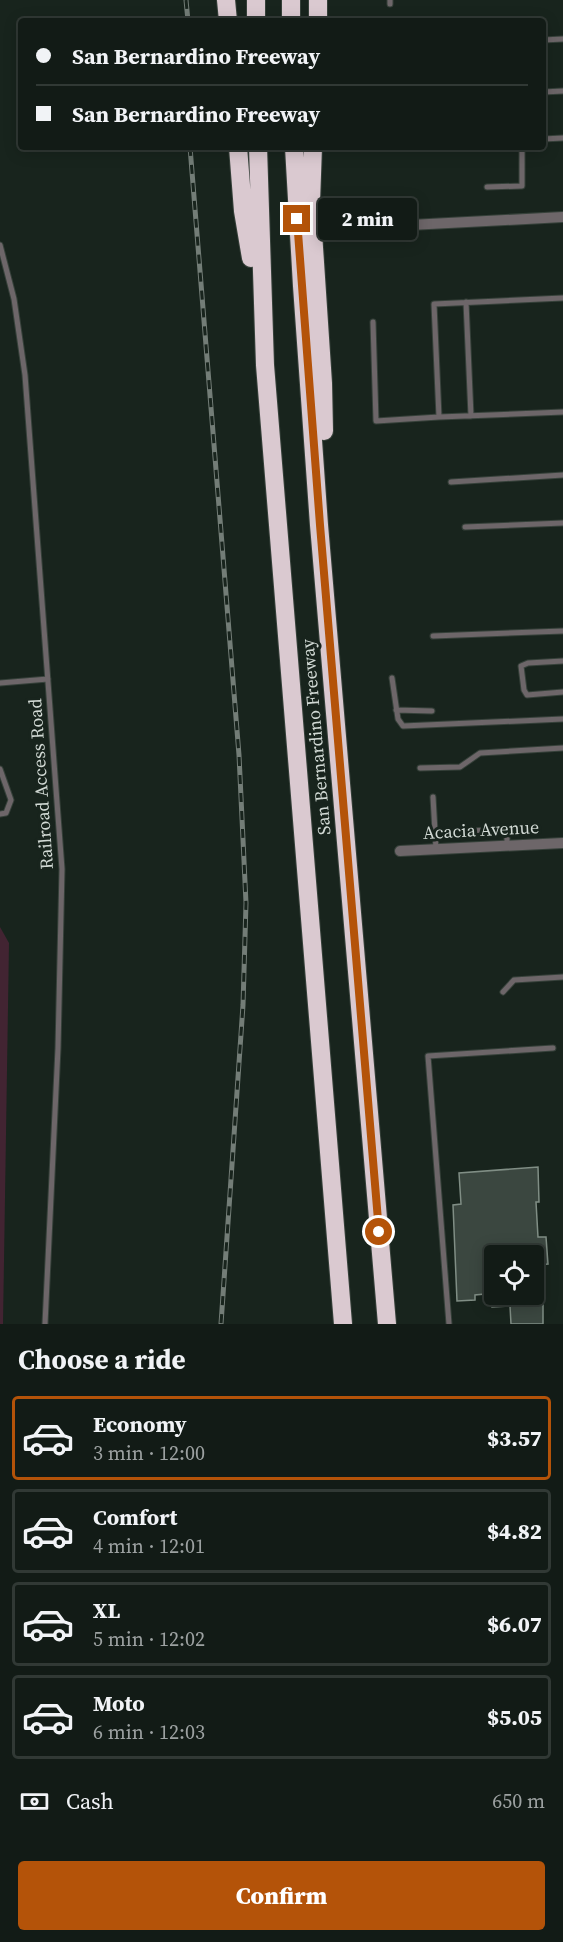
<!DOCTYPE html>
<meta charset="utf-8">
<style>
body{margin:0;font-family:"Source Serif 4",serif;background:#1b241f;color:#f1f3f6;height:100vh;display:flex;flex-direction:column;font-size:22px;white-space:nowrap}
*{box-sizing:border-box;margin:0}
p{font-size:20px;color:#9ca1a1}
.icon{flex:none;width:33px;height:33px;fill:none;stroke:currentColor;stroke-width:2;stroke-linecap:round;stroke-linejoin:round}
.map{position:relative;height:1324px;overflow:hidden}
.drawer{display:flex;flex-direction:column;background:#121b16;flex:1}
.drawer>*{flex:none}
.guide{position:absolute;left:18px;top:18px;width:528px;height:132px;border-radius:6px;box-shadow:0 3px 15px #0003,0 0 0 2px #313935;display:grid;align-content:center;height:132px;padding:0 18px;background:#121b16}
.tools{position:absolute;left:484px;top:1245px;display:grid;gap:12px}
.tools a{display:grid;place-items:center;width:60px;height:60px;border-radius:6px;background:#121b16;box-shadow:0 3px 15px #0003,0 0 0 2px #313935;font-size:30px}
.end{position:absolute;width:27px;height:27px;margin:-14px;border:8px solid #b45309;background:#fff;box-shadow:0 0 0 3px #fff}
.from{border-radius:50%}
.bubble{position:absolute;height:42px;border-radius:6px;background:#121b16;box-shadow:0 3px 15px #0003,0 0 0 2px #313935;font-size:20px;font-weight:800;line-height:42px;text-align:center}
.guide b{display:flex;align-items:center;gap:21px;height:57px;font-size:22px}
.guide b+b{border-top:2px solid #313935}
.guide i{width:15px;height:15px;background:#f1f3f6}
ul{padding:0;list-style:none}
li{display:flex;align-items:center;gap:18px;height:84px;margin:0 12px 9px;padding:0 6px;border:3px solid #313935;border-radius:6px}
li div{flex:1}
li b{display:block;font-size:22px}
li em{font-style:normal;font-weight:800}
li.active{border-color:#b45309}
li>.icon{width:54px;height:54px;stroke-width:1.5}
h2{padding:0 18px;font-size:27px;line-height:72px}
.pay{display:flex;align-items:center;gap:15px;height:66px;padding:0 18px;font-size:22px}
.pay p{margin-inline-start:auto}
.button{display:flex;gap:12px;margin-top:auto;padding:12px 18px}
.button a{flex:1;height:69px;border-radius:6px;background:#b45309;color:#fff;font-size:24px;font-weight:800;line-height:69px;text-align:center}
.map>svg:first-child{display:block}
.green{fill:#422432}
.building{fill:#3b4740;stroke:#808e85;stroke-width:1.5}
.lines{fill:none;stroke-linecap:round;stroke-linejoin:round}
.service-casing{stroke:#36413a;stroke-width:7}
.minor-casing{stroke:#36413a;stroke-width:12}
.motorway-casing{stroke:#36413a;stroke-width:20}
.service{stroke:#6d6669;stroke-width:5}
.minor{stroke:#6d6669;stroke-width:10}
.motorway{stroke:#dac9d0;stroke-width:18}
.rail-casing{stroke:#737d77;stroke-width:5}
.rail{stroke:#18241d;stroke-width:3;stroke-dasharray:9;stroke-linecap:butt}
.route{stroke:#b45309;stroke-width:8}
.labels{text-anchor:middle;stroke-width:6;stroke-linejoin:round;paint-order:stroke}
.street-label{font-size:18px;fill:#d1d9d4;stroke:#18241d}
</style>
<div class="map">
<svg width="563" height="1324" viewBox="0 0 563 1324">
<rect width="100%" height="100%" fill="#18241d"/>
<path class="green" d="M0,927L9,943L3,1324H0Z"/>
<path class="building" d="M538,1167L539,1202H536L538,1237H546L548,1264L534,1265V1256H495V1293L475,1295V1300L457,1301L453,1205L461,1204L459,1173Z
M534,1275L543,1292V1324H511L510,1306L492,1307L491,1294H534Z"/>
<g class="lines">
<defs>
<path id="service" d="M390,0V4
M543,40L563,39
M543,92L563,91
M543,139L563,138
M487,187L522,186V147
M0,245L14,299L25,375L62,869L58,1048L45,1324
M563,298L434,304L439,417L563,412
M466,302L471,416
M373,322L376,421L439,417
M451,482L563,475
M465,527L563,523
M433,636L563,631
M563,661L528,663L521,666L524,690L527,695L563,692
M392,678L398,719L403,726L563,719
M0,683L48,679
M396,710L432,711
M420,768L460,767L480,753L563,748
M0,769L11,800L6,813L0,814
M433,797L436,849
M435,833L505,829L507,834V846
M503,992L514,980L563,977
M449,1324L428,1056L553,1048"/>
<path id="minor" d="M334,229L563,217
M400,851L563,843"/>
<path id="motorway" d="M226,0L228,21
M291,0V21
M256,21V0
M318,21V0
M238,147L243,211L251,258
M258,147L265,365L343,1324
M294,147L302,286L319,525L387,1324
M313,147L311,202L323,383L324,431"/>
</defs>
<use href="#service" class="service-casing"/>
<use href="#minor" class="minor-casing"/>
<use href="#motorway" class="motorway-casing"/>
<use href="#service" class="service"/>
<use href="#minor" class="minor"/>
<use href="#motorway" class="motorway"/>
<defs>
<path id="rail" d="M186,0L188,21
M190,147L239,755L246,903L243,1005L221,1324"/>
</defs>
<use href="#rail" class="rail-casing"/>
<use href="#rail" class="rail"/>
</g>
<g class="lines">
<path class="route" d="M297,219L320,525L379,1232"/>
</g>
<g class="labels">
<g class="street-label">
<text transform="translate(316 737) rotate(-95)" y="6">San Bernardino Freeway</text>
<text transform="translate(41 784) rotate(-94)" y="6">Railroad Access Road</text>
<text transform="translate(481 830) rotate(-3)" y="6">Acacia Avenue</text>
</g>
</g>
</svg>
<div class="tools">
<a><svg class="icon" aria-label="locate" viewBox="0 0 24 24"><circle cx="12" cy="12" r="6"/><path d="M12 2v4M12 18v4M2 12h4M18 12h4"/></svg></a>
</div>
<i class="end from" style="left:379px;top:1232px"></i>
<i class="end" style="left:297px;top:219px"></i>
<div class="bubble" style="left:318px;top:198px;width:99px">2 min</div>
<div class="guide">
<b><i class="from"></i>San Bernardino Freeway</b>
<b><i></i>San Bernardino Freeway</b>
</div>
</div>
<section class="drawer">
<h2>Choose a ride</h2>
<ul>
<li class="active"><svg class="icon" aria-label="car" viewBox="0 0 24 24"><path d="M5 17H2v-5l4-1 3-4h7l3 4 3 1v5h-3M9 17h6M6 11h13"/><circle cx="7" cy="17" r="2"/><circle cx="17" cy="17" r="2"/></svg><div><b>Economy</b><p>3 min · 12:00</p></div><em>$3.57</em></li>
<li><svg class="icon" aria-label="car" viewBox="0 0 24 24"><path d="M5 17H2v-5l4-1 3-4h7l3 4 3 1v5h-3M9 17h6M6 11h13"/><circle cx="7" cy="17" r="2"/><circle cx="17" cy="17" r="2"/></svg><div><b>Comfort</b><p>4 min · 12:01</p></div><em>$4.82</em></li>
<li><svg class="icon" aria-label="car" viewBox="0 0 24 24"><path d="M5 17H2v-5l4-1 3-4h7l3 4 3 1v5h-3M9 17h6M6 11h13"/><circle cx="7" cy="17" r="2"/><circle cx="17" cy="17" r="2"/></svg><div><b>XL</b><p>5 min · 12:02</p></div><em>$6.07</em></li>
<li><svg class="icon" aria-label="car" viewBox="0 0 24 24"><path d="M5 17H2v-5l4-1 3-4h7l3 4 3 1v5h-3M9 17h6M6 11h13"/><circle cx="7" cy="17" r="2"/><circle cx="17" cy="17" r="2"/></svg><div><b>Moto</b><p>6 min · 12:03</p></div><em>$5.05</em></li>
</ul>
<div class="pay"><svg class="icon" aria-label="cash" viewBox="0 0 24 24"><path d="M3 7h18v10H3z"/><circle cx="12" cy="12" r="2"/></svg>Cash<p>650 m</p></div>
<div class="button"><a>Confirm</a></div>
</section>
